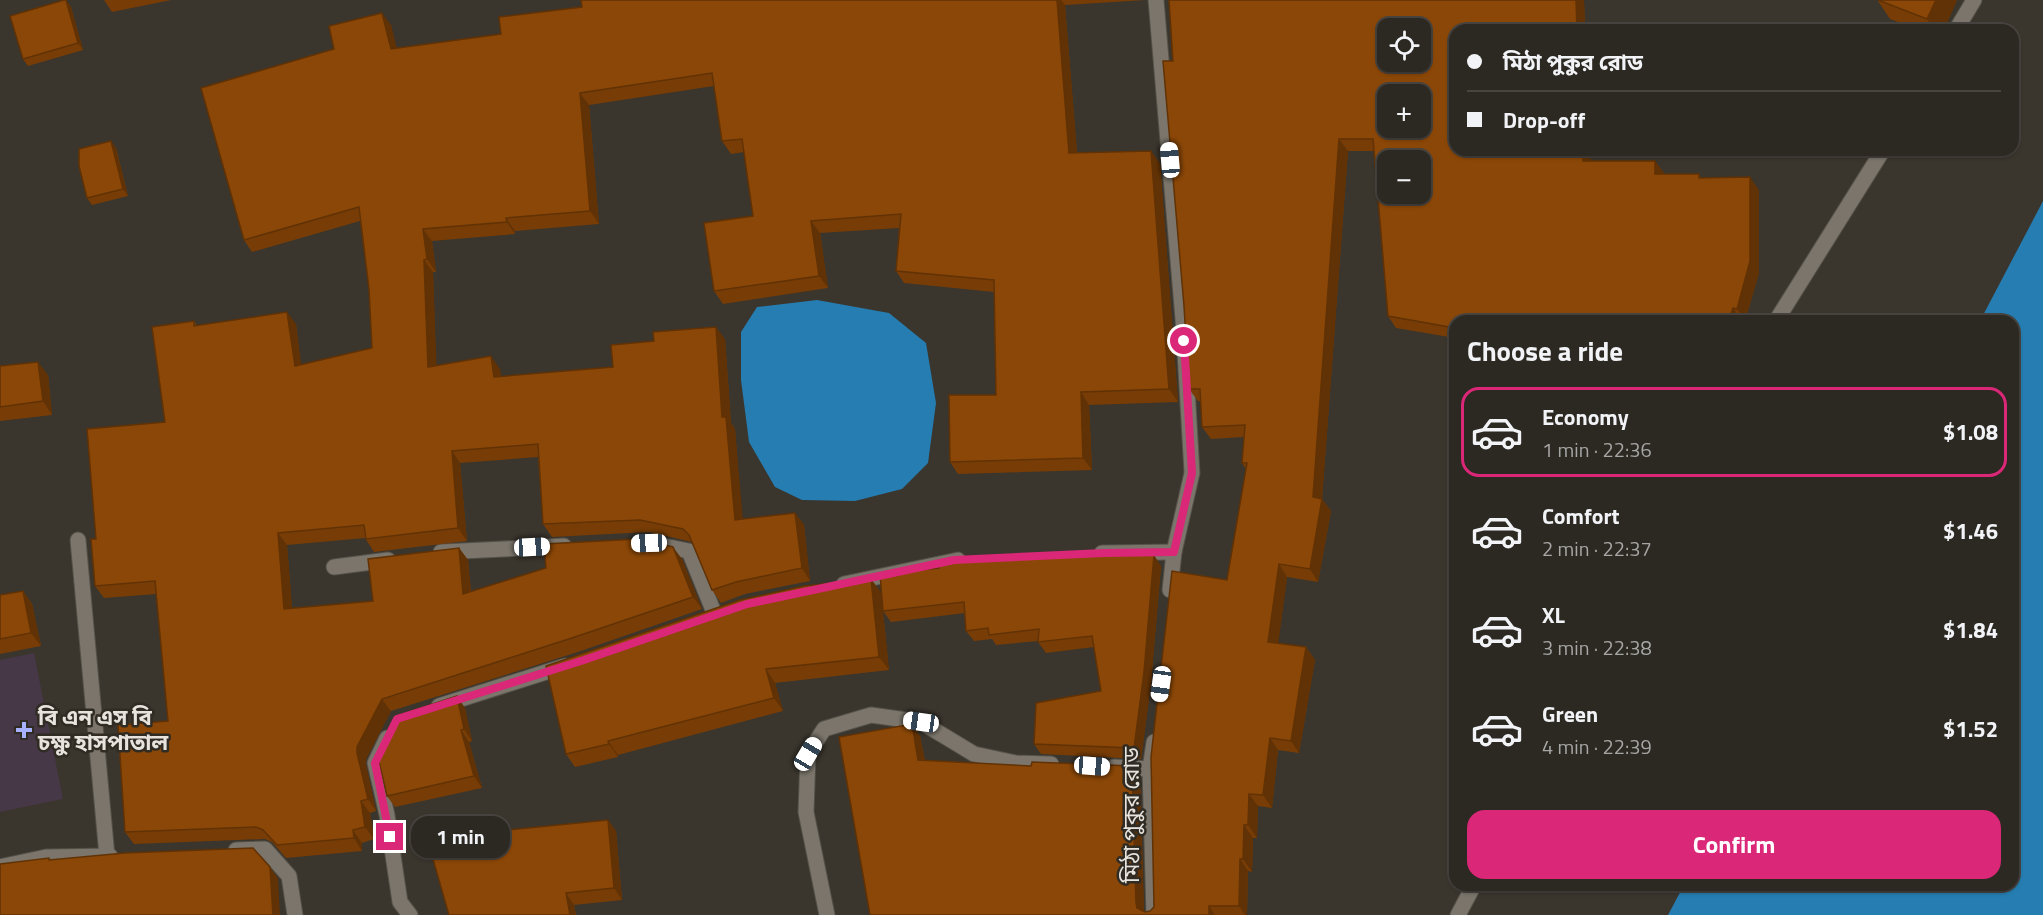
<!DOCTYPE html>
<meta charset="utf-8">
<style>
body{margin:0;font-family:"Titillium Web","Noto Sans Bengali",sans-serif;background:#34302a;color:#f1f3f6;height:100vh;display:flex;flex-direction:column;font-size:22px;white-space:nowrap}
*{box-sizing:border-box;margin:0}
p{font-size:20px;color:#a6a6a5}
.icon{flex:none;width:33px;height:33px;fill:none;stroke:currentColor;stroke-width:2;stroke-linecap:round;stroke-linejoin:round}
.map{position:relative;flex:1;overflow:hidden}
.drawer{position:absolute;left:1449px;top:315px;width:570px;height:576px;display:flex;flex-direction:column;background:#2c2822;border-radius:18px;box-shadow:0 2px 4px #0004,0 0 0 2px #484440}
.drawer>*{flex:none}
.hud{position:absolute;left:1449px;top:24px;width:570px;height:132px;border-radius:18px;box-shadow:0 2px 4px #0004,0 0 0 2px #484440;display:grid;align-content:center;height:132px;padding:0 18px;background:#2c2822}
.fabs{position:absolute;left:1377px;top:18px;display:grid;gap:12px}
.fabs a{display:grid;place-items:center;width:54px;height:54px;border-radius:12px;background:#2c2822;box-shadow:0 2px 4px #0004,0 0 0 2px #484440;font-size:30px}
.end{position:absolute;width:27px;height:27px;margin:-14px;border:8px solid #db2777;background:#fff;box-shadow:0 0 0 3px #fff}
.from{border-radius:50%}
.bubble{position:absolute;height:42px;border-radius:18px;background:#2c2822;box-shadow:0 2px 4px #0004,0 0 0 2px #484440;font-size:20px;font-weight:700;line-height:42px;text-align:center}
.car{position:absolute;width:18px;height:36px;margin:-18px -9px;border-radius:8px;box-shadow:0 0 4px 2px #0007;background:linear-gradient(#fff 24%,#345 0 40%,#fff 0 76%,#345 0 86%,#fff 0)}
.hud b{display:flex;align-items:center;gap:21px;height:57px;font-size:22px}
.hud b+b{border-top:2px solid #484440}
.hud i{width:15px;height:15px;background:#f1f3f6}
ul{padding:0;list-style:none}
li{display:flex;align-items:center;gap:18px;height:90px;margin:0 12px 9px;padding:0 6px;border:3px solid transparent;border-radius:18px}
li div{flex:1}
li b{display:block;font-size:22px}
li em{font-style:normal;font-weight:700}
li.on{border-color:#db2777}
li>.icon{width:54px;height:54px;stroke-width:1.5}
h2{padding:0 18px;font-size:27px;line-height:72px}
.primary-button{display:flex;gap:12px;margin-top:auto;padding:12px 18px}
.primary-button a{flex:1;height:69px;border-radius:18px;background:#db2777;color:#fff;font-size:24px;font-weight:700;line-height:69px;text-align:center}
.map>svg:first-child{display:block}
.medical{fill:#463846}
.water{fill:#257db1}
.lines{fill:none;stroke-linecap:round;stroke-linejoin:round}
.minor-casing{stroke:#545149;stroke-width:17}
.tertiary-casing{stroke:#545149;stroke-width:17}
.minor{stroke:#7b756b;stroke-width:15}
.tertiary{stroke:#7b756b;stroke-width:15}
.wall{fill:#783d06}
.shaded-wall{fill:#613205}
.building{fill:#8b4707;stroke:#613205;stroke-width:1.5;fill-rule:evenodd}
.route{stroke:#db2777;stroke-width:8}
.poi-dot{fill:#a7b0fc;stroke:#302b23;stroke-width:2}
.labels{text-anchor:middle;stroke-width:5;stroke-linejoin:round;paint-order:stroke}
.poi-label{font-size:22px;font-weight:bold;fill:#e7e4de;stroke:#302b23;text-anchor:start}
.street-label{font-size:22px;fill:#e7e4de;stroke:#302b23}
</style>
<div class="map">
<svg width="2043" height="915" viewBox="0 0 2043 915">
<rect width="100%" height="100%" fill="#3a352d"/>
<path class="medical" d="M34,653L63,799L0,812V660Z"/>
<path class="water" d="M2043,201V915H1668L1684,885H2013V321H1980Z
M817,300L889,313L926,343L936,403L928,463L902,489L855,501L802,500L775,487L749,442L741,380V332L757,307Z"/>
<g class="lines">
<defs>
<path id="minor" d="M1956,30L1974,0
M1776,321L1883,150
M78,540L107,856
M654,544L689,551L715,615
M441,552L564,546
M1102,553L1174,552
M334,567L388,560
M844,584L958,560
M439,706L565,666
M387,738L375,763L387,815L400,902L410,915
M1114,767L1150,769
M236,850L265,849L289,876L295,915
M0,867L46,857L110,856
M827,915L806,812L808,754L824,729L871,715L921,722L974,754L1016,763L1051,764
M1458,915L1474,885"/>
<path id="tertiary" d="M1156,0L1183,319L1192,473L1174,552L1170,590
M1154,742L1150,769L1154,915"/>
</defs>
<use href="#minor" class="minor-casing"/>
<use href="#tertiary" class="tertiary-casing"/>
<use href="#minor" class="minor"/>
<use href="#tertiary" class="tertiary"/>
</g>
<path class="wall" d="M66,0L71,7L83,50L28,66L23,59Z
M104,0H171L112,12Z
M581,0H1146L1065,5L1077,153L1160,163L1178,402L1089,405L1092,470L958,474L950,462L996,395L994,292L904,283L896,271L899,228L820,233L828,288L723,304L714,291L753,216L744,152L731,154L722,141L714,86L589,105L599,224L515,231V234L432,241L436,272H433L436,366L500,369L501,377L613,367L725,339L731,423L735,429L742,519L795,513L804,525L810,581L745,594L721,603L712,590L692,542L649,532L552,537L543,524L538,457L460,463L467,541L374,552L365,538L287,545L292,608L373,601L459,548L468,560L471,592L682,559L702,609L581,651L391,711L366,759V765L376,811L370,813L374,839L362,843V851L286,858L272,842L265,839L134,844L125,832L168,721L156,594L104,598L95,586L96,539L165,422L194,321L197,326L296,324L301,365L372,348L369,289L360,221L252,252L244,240L334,49L391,25L396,48L501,34L582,7Z
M1169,0H1584L1585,30H1455L1591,161H1655L1664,174H1699L1701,178L1759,190V273L1745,321L1742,320V321H1455V338L1396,328L1388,316L1374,151H1348L1322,499L1331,511L1318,582L1287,577L1278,643L1306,647L1315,660L1299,753L1278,750L1272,808L1258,806L1257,838H1253L1252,872L1248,871L1247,915H870L920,736L925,761L1140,778L1144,912L1150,911L1154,907L1227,580L1246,469L1242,463L1244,437L1211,439L1202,427L1201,401H1198L1189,389Z
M1957,0L1944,30H1920L1890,19L1878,1Z
M116,148L128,196L92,205L87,198Z
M0,366L48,375L52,415L0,421Z
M1123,555L1161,566L1151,683L1141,759L1041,754L1034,744L1101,691L1094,647L1046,653L1038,642V641L996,645L992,639L974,641L966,631L965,613L891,622L883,611Z
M23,591L32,604L41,646L0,654V595Z
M881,592L889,670L775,683L783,711L618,755V757L575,767L566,754Z
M465,708L472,741L469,742L482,788L395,807L387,796Z
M608,820L616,831L622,900L574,905L576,915H449Z"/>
<path class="shaded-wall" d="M66,0L71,7L83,50L78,43Z
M1057,0H1061L1065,5L1078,165L1069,153Z
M1576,0H1584L1585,30H1577Z
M1936,0H1957L1944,30H1935L1927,19Z
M382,13L391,25L400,61L391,49Z
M580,93L589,105L599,224L590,211Z
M1339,139L1348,151L1322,499L1331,511L1318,582L1310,569L1313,497Z
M111,141L116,148L128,196L123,189Z
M1583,150H1591V174L1583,161Z
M1151,151L1160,163L1178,402L1169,389Z
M1655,161L1664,173V187L1655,174Z
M1750,177L1759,190V273L1745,321L1737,309Z
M506,218L515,231V234L507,222Z
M811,221L820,233L828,288L819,276Z
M423,229L432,241L436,272L427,259Z
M424,260L433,272L437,379L428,367Z
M1733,308L1742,320V321H1729Z
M287,312L296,324L303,378L295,366Z
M716,327L725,339L731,423L735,429L744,533L735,520L722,417Z
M491,356L500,369L503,390L494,377Z
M38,362L48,375L52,415L43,401Z
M1081,392L1089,405L1092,470L1083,458Z
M452,451L460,463L467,541L458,528Z
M795,513L804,525L810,581L802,568Z
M278,533L287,545L293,621L284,609Z
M673,547L682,559L702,609L693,597Z
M459,548L468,560L472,607L463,594Z
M1154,555L1161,566L1151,683L1141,759L1134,748Z
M1279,564L1287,577L1277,654L1268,642Z
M871,579L881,592L889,670L879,657Z
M23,591L32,604L41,646L31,633Z
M1306,647L1315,660L1299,753L1291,741Z
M766,669L775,683L783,711L774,698Z
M457,696L465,708L472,741L464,729Z
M382,699L391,711L366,759V765L376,811L368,799L357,753V747Z
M912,724L920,736L927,773L918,760Z
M461,730L469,742L482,788L474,776Z
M1270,738L1278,750L1272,808L1263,795Z
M608,741L618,755V757L609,744Z
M1132,766L1140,778L1144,915L1137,908L1136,903Z
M1249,794L1258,806L1257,838L1248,825Z
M361,801L370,813L374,839L365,827Z
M608,820L616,831L622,900L614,888Z
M1244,825L1253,838L1252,872L1243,859Z
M353,830L362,843V851L354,838Z
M1240,859L1248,871L1247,915H1245L1239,906Z
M270,867L278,878L280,915H273Z
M566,893L574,905L576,915H570Z
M1209,906L1215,915H1209Z"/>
<path class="building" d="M64,0H66L78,43L23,59L10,16Z
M581,0H1057L1069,153L1151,151L1169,389L1081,392L1083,458L950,462L949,395H996L994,280L896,271L901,214L811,221L819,276L714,291L704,223L753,216L742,139L722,141L712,73L580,93L590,211L506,218L507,222L423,229L427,259L424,260L428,367L491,356L494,377L613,367L611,345L654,341L653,332L716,327L722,417H726L735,520L795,513L802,568L736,582L712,590L689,535L683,529L640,520L543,524L538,444L452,451L458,528L366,539L364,525L278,533L284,609L373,601L368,559L459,548L463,594L546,568L544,544L639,539L673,547L693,597L572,638L382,699L357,747V753L368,799L361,801L365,827L353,830L354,838L277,845L263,830L256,827L125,832L118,725L168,721L155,581L95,586L91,539H96L87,429L165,422L152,327L194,321V326L287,312L295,366L372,348L369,289L359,207L244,240L201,88L334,49L329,26L382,13L391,49L501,34L499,17L582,7Z
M1169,0H1576L1577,30H1455V150H1583V161H1655V174H1699V178L1750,177V261L1737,309L1733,308L1729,321H1455V328L1388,316L1373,139H1339L1313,497L1322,499L1310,569L1279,564L1268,642L1306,647L1291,741L1270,738L1263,795L1249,794L1248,825H1244L1243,859H1240L1239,906H1209V915H870L839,737L912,724L918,760L1031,766L1032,762L1132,766L1136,903L1137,908L1145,912L1150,911L1154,907L1151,757L1172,571L1227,580L1247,463H1242L1245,425L1202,427L1200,389H1189L1184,306L1163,61H1173ZM1388,28H1420V62H1388ZM1388,94H1420V128H1388ZM1388,160H1420V194H1388Z
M1878,0H1936L1927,19Z
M111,141L123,189L87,198L79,166V149Z
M38,362L43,401L0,407V366Z
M1097,552H1121V555H1154L1144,672L1134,748L1034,744L1036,703L1101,691L1092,636L1038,642L1039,629L989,635L988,628L966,631L964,602L883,611L880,574L939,568V561L951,559Z
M871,579L879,657L766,669L774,698L608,741L609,744L566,754L546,666L740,600L804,586Z
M23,591L31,633L0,639V595Z
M457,696L464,729L461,730L474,776L387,796L377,753L396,716Z
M608,820L614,888L566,893L570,915H449L427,838Z
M253,848L270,867L273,915H0V864L49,858V860L125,853Z"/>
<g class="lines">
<path class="route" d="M390,837L375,763L397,719L584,660L747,604L954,560L1104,553L1174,552L1192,473L1184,341"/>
</g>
<path class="poi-dot" d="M21 721h6v6h6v6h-6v6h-6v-6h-6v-6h6z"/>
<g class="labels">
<g class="poi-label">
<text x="38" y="725">বি এন এস বি<tspan x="38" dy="25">চক্ষু হাসপাতাল</tspan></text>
</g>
<g class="street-label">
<text transform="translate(1131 815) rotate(-90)" y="8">মিঠা পুকুর রোড</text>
</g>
</g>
</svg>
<div class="fabs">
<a><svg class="icon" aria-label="locate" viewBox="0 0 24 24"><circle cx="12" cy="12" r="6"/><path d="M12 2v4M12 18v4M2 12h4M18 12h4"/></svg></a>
<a>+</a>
<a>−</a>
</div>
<i class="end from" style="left:1184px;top:341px"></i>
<i class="end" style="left:390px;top:837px"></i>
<div class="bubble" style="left:411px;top:816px;width:99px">1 min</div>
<i class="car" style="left:1170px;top:160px;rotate:355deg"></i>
<i class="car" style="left:649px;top:543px;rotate:268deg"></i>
<i class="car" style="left:532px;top:547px;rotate:87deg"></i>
<i class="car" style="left:1161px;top:684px;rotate:188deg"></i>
<i class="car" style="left:921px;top:722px;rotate:278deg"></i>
<i class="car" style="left:808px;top:754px;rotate:31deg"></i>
<i class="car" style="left:1092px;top:766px;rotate:94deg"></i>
<div class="hud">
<b><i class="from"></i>মিঠা পুকুর রোড</b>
<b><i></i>Drop-off</b>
</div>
<section class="drawer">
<h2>Choose a ride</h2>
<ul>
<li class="on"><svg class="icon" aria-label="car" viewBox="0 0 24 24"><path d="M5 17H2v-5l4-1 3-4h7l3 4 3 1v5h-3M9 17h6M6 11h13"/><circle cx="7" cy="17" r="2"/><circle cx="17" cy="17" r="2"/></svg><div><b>Economy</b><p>1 min · 22:36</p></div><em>$1.08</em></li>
<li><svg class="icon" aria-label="car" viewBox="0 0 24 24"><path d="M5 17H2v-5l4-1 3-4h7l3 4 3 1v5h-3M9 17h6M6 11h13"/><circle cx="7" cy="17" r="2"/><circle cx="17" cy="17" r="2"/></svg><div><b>Comfort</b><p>2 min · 22:37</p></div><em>$1.46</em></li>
<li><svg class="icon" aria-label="car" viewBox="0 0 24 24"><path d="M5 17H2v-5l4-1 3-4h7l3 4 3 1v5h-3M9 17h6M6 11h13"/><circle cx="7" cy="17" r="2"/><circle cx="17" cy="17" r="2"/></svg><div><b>XL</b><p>3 min · 22:38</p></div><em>$1.84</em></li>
<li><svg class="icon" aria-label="car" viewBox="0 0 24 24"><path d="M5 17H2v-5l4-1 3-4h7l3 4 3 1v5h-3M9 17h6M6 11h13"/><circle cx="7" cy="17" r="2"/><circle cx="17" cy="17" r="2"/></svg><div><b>Green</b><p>4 min · 22:39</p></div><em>$1.52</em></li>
</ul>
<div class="primary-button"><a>Confirm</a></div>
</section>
</div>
